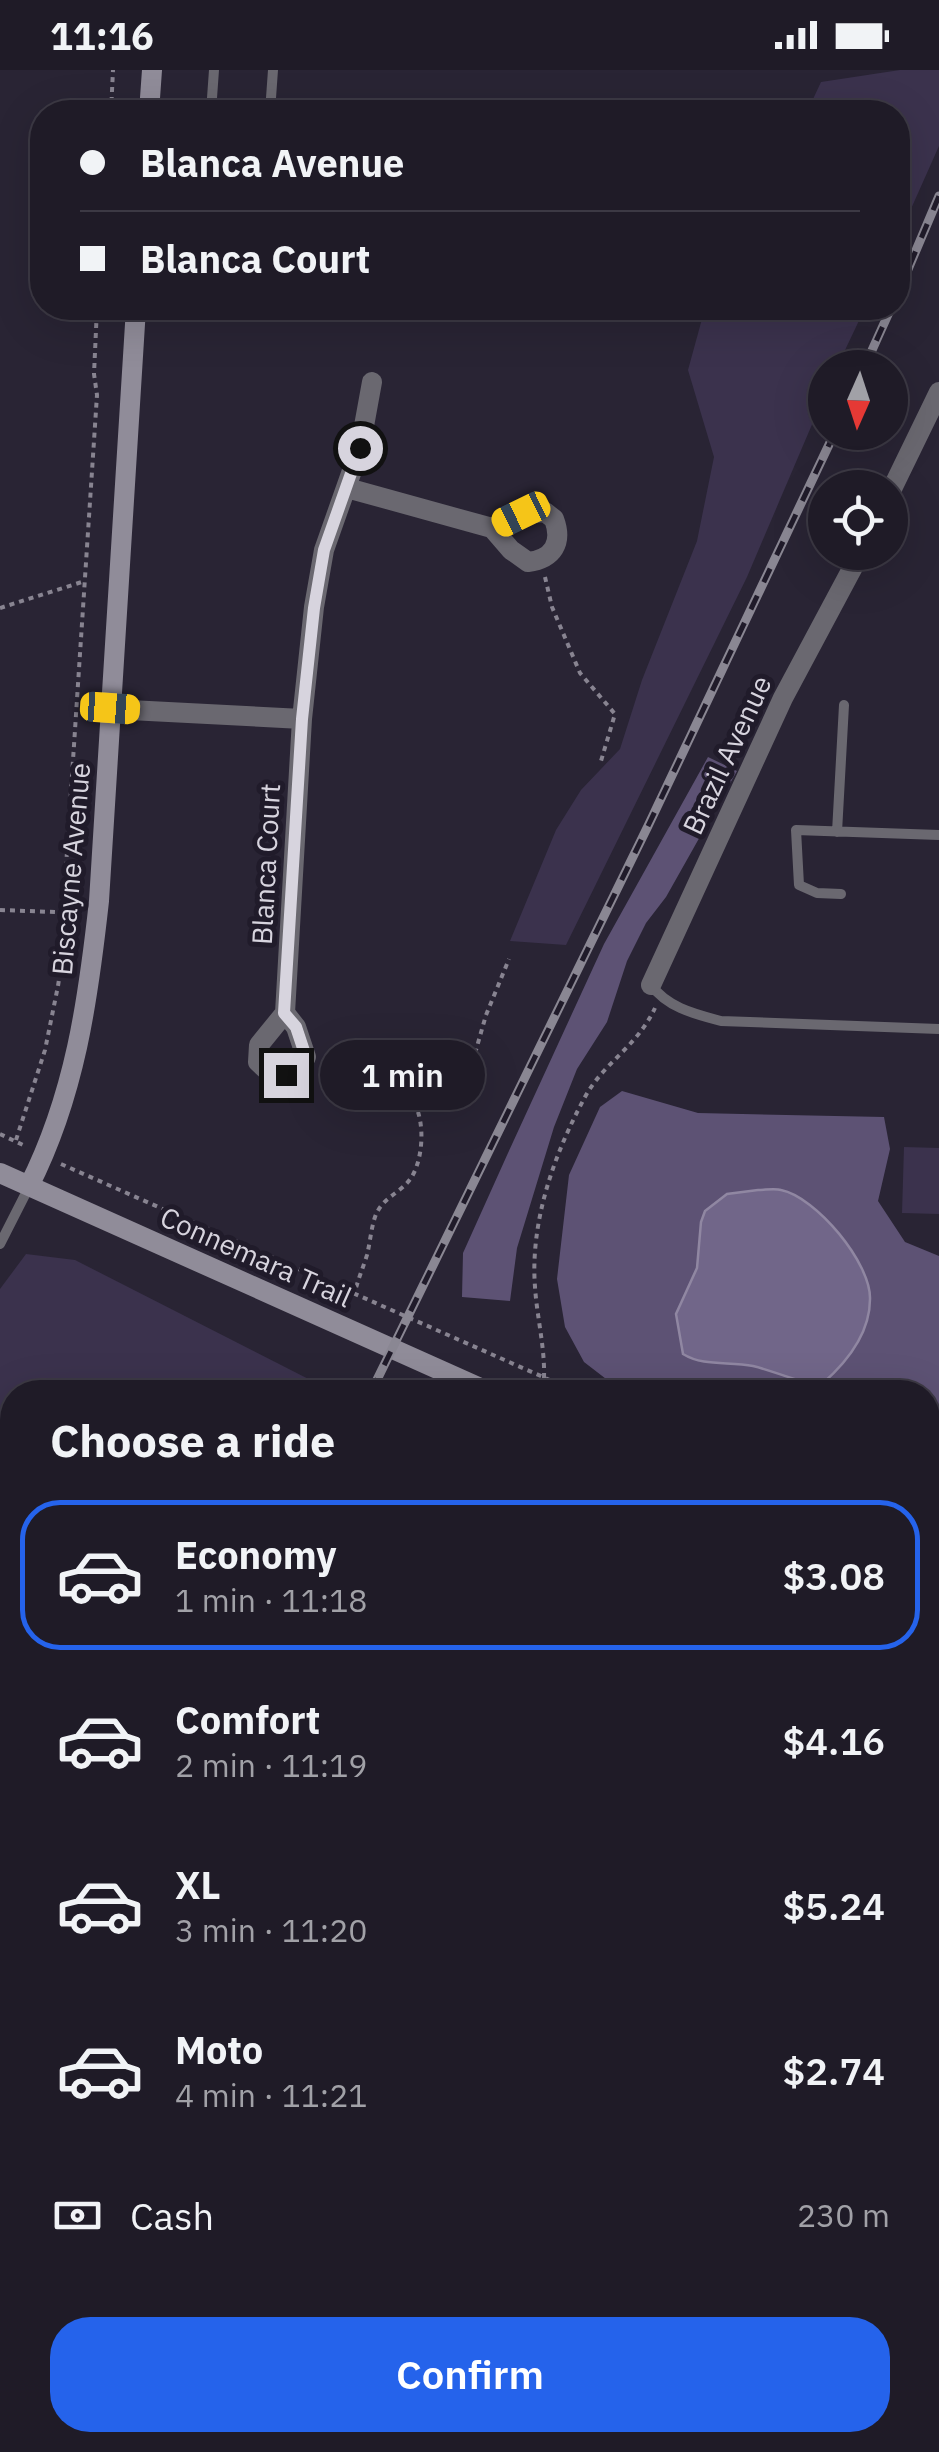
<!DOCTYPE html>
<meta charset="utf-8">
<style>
body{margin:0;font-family:"IBM Plex Sans",sans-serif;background:#2c2833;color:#f1f3f6;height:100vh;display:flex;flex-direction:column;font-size:38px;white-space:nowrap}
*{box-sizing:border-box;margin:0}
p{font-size:32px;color:#a1a1a7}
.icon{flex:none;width:55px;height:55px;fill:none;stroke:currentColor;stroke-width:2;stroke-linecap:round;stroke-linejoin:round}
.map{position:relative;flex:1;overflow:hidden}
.sheet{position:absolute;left:0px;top:1310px;width:940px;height:1072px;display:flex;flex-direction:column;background:#1f1b27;border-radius:40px 40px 0 0;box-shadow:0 10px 40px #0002,0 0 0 2px #3c3944}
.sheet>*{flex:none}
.top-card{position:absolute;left:30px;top:30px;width:880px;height:220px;border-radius:40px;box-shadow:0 10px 40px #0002,0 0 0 2px #3c3944;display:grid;align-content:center;height:220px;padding:0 50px;background:#1f1b27}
.needle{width:65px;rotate:183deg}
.controls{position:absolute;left:808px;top:280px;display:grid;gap:20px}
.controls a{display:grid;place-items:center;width:100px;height:100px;border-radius:50%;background:#1f1b27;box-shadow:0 10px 40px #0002,0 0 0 2px #3c3944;font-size:50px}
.end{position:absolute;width:45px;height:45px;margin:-22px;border:12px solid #d7d4de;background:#111;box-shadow:0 0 0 5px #111}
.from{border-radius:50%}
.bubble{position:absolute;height:70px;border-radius:35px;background:#1f1b27;box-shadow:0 10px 40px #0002,0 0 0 2px #3c3944;font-size:32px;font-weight:600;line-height:70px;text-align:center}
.car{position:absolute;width:30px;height:60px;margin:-30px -15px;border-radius:12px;box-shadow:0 0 8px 2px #0007;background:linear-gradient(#f5c518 24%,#345 0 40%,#f5c518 0 76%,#345 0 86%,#f5c518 0)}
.top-card b{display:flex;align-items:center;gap:35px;height:95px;font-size:38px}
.top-card b+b{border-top:2px solid #3c3944}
.top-card i{width:25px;height:25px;background:#f1f3f6}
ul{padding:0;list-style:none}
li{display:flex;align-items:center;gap:30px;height:150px;margin:0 20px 15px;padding:0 30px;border:5px solid transparent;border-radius:40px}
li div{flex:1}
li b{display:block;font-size:38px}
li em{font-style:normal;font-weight:600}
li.on{border-color:#2563eb}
li>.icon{width:90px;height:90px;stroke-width:1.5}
h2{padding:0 50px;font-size:45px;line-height:120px}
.pay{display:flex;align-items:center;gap:25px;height:110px;padding:0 50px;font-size:38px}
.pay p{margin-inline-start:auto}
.button{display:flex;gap:20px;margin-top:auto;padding:20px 50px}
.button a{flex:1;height:115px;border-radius:40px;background:#2563eb;color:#fff;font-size:40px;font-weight:600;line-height:115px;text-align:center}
.status{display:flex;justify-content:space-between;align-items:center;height:70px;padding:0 50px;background:#1f1b27;direction:ltr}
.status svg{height:28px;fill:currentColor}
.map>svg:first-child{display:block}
.green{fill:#3b324d}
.forest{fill:#5d5274}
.water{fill:#716689;stroke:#9087a2;stroke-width:2.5}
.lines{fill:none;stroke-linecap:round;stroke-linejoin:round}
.path{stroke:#888491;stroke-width:4;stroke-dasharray:5 5;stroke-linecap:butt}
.lane{stroke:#6a6870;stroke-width:10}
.street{stroke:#6a6870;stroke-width:20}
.secondary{stroke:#908c99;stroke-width:20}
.rail-casing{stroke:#8a8793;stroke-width:9}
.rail{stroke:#201b2a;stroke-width:5;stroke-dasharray:15;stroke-linecap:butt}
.route{stroke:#d7d4de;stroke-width:12}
.labels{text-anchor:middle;stroke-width:10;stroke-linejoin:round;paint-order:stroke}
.street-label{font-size:28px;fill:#d7d4de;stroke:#201b2a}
</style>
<div class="status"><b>11:16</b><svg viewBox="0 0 49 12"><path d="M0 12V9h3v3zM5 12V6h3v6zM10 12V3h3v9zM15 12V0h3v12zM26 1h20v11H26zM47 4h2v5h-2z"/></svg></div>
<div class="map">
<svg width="939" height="2382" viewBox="0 0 939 2382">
<rect width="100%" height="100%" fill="#292434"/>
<path class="green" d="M900,0H939V76L898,168V42H807L821,12Z
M705,238H865L837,297L825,298V324L747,507L566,875L510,871L556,760L581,720L620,679L642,610L697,471L714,387L688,300Z
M904,1077L939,1078V1144L902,1143Z
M26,1184L75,1190L334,1322H12V1851L0,1875V1219Z
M12,1937V2016L0,2042V1965Z"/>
<path class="forest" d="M708,687L737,701L666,827L646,853L627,891L607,952L577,999L554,1057L517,1178L510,1231L462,1227L463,1183L508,1083L604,874Z
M622,1021L698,1043L884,1047L890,1079L878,1131L905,1172L939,1186V1359H928V1322H623L584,1292L565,1257L557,1209L569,1105L600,1037Z
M12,2073V2370H66L64,2382H0V2098Z"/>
<path class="water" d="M758,1120C765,1120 775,1118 781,1120C816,1127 871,1193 870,1229C870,1263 846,1293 822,1314C797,1313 778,1302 753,1296C729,1291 704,1297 683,1284L676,1244L697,1198L701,1152L705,1141L727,1124Z"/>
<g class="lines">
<path class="path" d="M111,42L113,0
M545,507L552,537L580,603L615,644L601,691
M0,538L85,511
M0,840L55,842L68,848
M324,995C348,1005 387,1008 404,1021C427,1037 425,1087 411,1108C400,1124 382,1127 375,1147C371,1159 370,1173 367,1185C363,1198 358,1209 355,1222
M418,1033L462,1011L472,994L486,945L509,889
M0,1064L25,1076
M16,1070L45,980L58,916L68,848L65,812L97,325L94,304L97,238
M61,1094L577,1322
M544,1308C545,1277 537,1248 535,1217C530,1152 554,1084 585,1027C604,992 636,978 655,938
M928,1379H939
M928,1944L939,1943"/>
<path class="lane" d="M211,42L214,0
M270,42L273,0
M837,762L844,635
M841,824L817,823L799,815L796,760L939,765
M651,915C668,938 695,944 721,951L939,959
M0,1174L29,1117
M562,2374L585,2370
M371,2382L377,2370
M466,2382L470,2370"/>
<path class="street" d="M347,418L492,458L511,480L528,492C553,489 563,473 554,449L545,442L521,444L492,458
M890,423L939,322
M110,639L302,649
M651,915L783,628L861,482
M285,943L296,957L306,987C297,1003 288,1005 271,1004L258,992L259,975L285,943L302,649L314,537L324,480L360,378L372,312
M928,1679H939
M928,1902L939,1901
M0,1912L12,1886
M928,2201L939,2202
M560,2370L564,2382
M751,2370L755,2382
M249,2382L252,2370"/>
<path class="secondary" d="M149,42L152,0
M0,1103L489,1322
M29,1116C75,1025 88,931 99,831L136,238
M928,1415H939"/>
<defs>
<path id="rail" d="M898,223L939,126
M864,298L891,238
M371,1322L648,756L835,362
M0,2075L12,2050"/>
</defs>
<use href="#rail" class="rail-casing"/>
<use href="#rail" class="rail"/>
</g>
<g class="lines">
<path class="route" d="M286,1005L300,998L306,987L296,957L284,943L302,649L314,538L324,480L360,378"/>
</g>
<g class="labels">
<g class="street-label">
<text transform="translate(727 685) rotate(-65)" y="10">Brazil Avenue</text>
<text transform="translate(266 794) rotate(-87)" y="10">Blanca Court</text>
<text transform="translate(71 799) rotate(-85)" y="10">Biscayne Avenue</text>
<text transform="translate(256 1187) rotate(24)" y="10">Connemara Trail</text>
</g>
</g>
</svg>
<div class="controls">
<a><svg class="needle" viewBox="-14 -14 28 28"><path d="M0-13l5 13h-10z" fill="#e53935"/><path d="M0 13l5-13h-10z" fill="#a1a1a7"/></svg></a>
<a><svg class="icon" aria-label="locate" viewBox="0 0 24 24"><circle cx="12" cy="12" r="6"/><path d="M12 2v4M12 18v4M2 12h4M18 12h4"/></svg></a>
</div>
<i class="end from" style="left:360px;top:378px"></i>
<i class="end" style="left:286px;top:1005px"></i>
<div class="bubble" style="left:320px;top:970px;width:165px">1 min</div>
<i class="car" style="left:521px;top:444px;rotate:244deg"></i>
<i class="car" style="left:110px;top:638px;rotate:94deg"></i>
<div class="top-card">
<b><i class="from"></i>Blanca Avenue</b>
<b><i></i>Blanca Court</b>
</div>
<section class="sheet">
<h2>Choose a ride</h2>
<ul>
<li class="on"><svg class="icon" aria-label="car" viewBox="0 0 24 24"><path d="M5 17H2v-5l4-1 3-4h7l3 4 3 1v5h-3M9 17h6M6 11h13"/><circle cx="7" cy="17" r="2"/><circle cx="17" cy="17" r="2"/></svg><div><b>Economy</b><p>1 min · 11:18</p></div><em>$3.08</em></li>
<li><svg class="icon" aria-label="car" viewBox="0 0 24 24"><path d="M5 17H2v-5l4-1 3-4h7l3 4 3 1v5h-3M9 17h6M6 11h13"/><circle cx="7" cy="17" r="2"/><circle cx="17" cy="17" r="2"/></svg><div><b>Comfort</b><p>2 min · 11:19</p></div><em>$4.16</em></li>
<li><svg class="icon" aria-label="car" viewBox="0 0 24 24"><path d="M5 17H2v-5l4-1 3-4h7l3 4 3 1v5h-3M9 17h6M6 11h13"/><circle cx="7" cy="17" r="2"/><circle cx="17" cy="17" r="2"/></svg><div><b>XL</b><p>3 min · 11:20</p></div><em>$5.24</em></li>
<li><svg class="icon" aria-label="car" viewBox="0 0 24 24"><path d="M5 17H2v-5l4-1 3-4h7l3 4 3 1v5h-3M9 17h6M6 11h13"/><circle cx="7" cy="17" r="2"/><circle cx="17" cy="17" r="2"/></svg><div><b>Moto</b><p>4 min · 11:21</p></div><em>$2.74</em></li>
</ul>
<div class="pay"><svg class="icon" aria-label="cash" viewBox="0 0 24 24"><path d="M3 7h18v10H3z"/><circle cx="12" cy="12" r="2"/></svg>Cash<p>230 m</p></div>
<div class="button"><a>Confirm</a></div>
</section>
</div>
